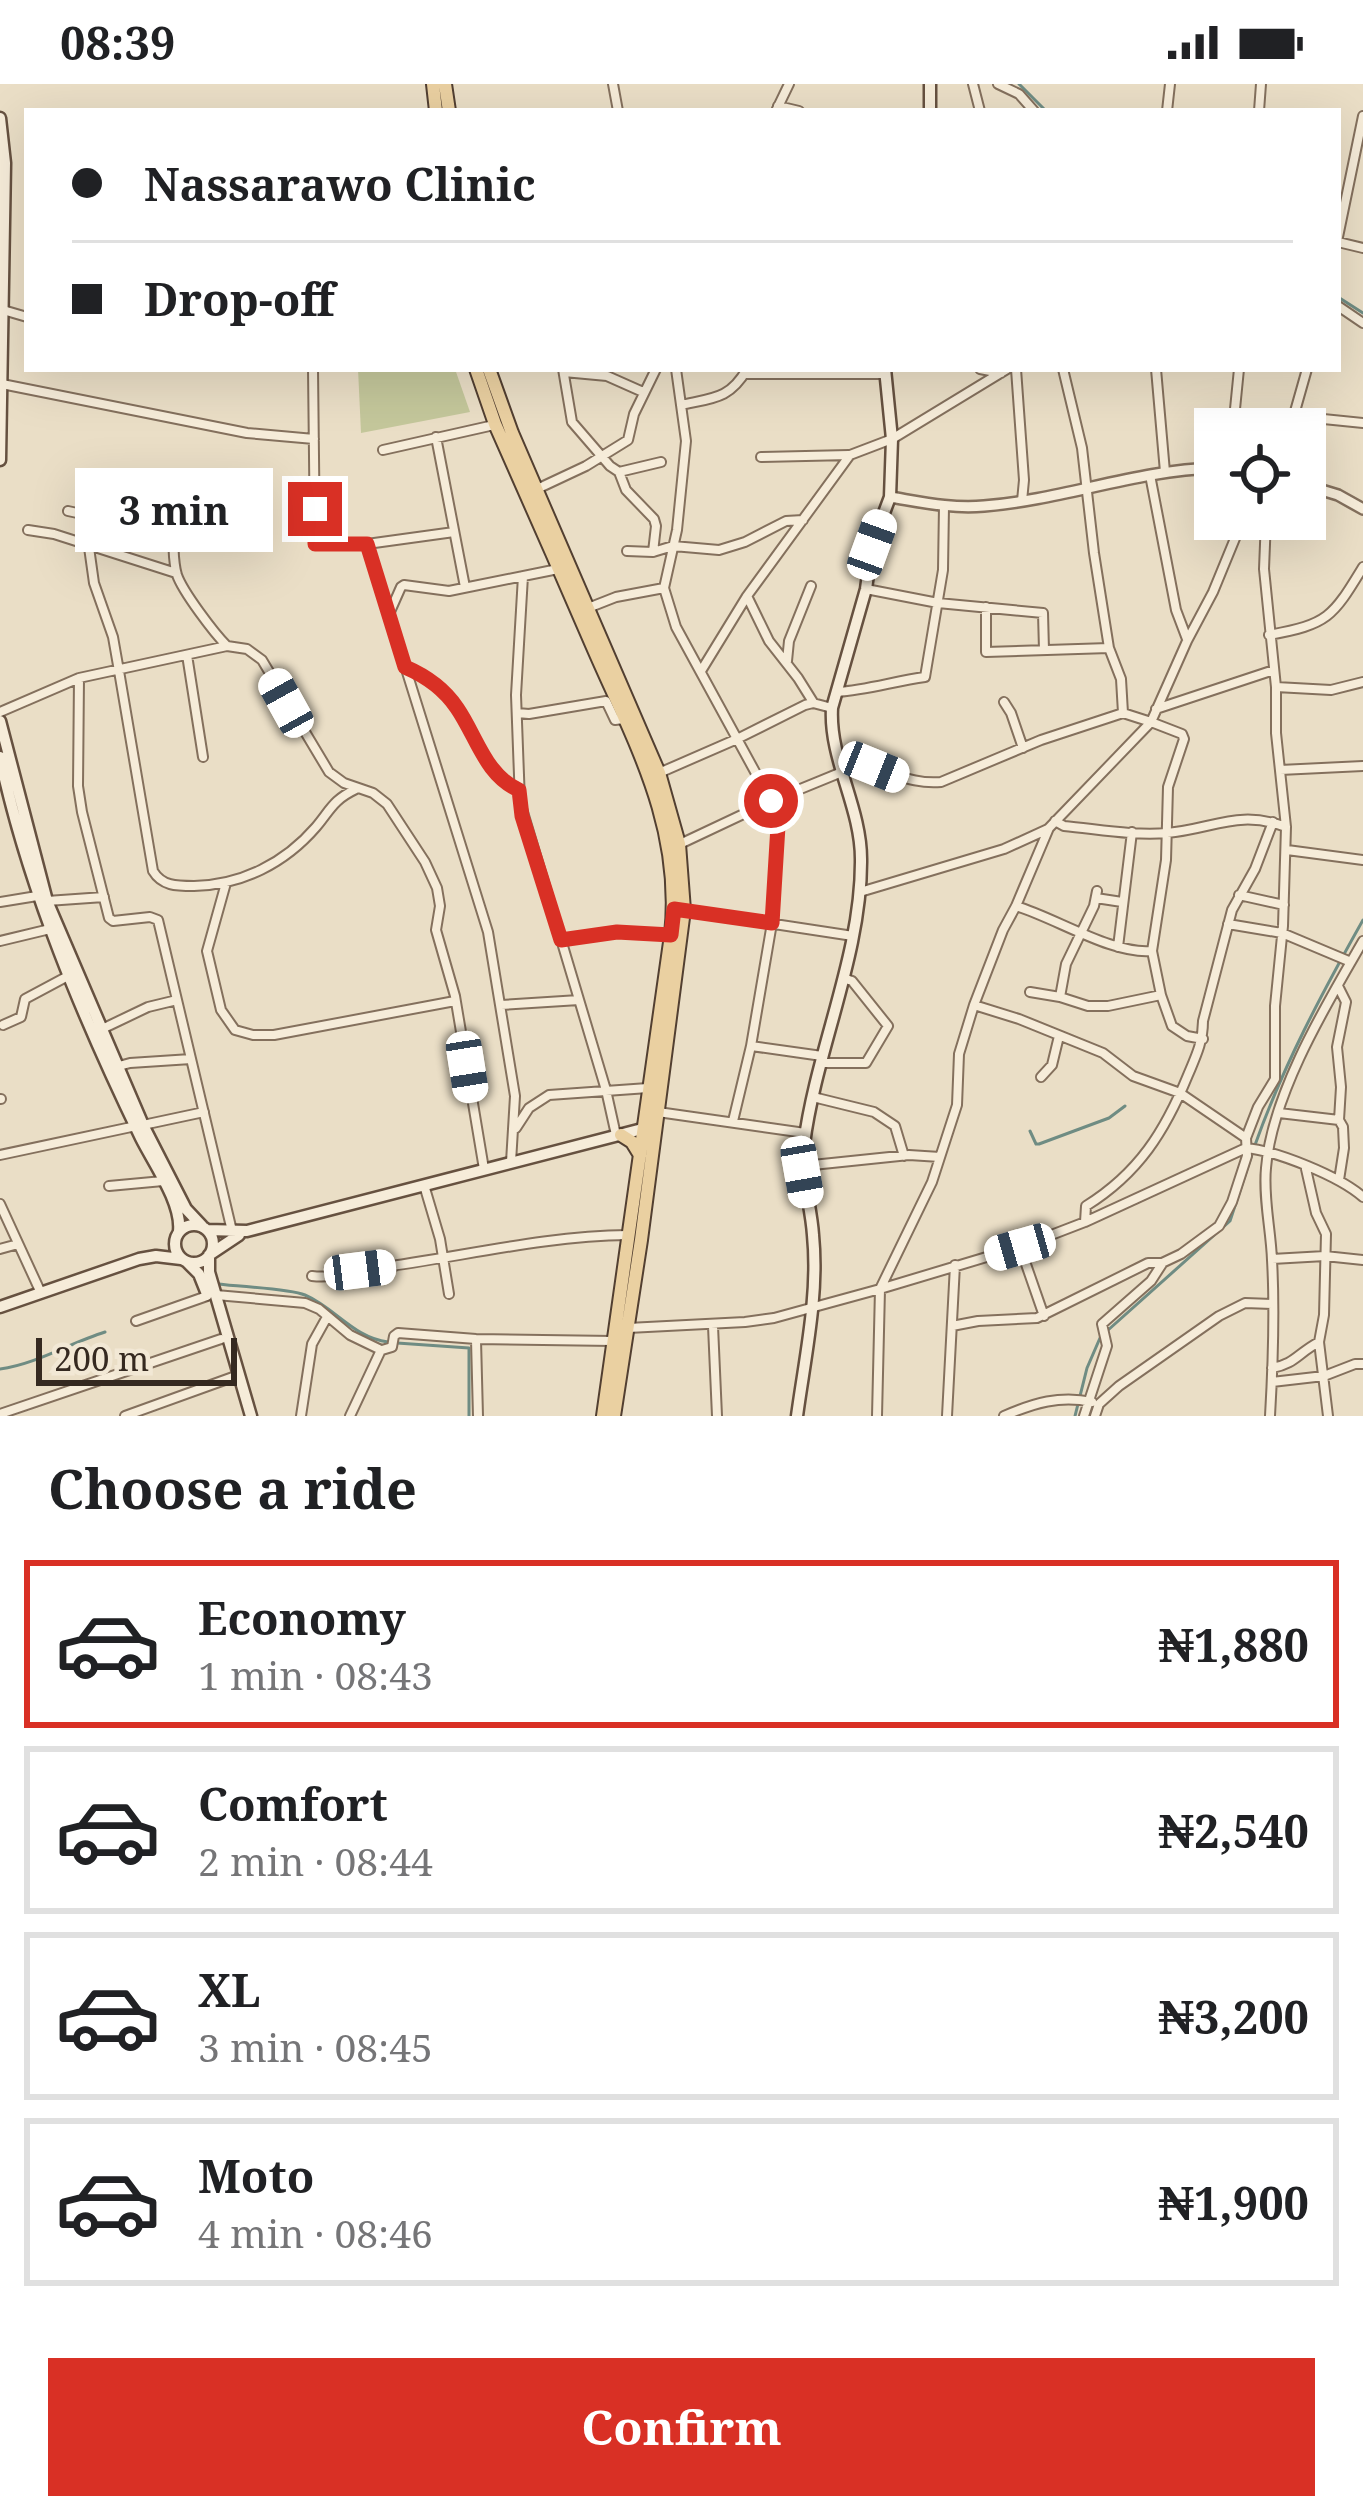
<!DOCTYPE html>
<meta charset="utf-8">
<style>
body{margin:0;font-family:"Noto Serif",serif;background:#f6f6f6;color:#202124;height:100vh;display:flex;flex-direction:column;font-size:45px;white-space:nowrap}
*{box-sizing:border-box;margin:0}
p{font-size:39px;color:#757577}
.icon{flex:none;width:66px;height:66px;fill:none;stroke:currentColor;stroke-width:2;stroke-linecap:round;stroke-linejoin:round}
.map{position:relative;height:1332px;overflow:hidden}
.panel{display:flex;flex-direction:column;background:#fff;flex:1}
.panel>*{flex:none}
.banner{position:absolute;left:24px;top:24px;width:1317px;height:264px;border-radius:0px;box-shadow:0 12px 48px #0002;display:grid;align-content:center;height:264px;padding:0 48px;background:#fff}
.buttons{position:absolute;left:1194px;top:324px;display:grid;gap:24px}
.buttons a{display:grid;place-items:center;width:132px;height:132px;border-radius:0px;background:#fff;box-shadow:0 12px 48px #0002;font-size:60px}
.scale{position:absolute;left:36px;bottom:30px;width:201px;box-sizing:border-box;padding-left:12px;border:6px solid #352920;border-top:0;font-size:33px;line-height:42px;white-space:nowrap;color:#352920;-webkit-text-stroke:9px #f2e8d5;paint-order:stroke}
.end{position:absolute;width:54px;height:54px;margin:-27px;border:15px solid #d93025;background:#fff;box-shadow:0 0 0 6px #fff}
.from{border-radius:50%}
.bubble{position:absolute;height:84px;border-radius:0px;background:#fff;box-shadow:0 12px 48px #0002;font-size:39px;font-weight:700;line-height:84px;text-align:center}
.car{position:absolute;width:36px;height:72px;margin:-36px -18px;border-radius:15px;box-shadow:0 0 9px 3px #0007;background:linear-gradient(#fff 24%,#345 0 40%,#fff 0 76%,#345 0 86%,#fff 0)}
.banner b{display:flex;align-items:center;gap:42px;height:114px;font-size:45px}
.banner b+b{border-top:3px solid #e0e0e0}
.banner i{width:30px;height:30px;background:#202124}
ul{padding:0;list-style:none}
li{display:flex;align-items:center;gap:36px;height:168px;margin:0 24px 18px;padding:0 24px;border:6px solid #e0e0e0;border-radius:0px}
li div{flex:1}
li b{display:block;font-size:45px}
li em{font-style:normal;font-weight:700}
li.on{border-color:#d93025}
li>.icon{width:108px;height:108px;stroke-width:1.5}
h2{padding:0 48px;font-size:54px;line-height:144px}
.action{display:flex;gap:24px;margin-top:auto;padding:24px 48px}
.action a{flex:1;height:138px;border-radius:0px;background:#d93025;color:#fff;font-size:48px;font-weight:700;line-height:138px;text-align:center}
.status{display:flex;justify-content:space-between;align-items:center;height:84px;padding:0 60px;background:#fff;direction:ltr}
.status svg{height:33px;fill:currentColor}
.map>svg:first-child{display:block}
.green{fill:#c4c79b}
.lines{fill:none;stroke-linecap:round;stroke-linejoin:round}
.stream{stroke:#6f8c83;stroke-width:3}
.minor-casing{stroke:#84705d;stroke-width:12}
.tertiary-casing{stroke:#84705d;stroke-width:14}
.secondary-casing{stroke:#665140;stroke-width:15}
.primary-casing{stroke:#523f31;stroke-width:16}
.minor{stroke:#f6ecd9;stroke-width:8}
.tertiary{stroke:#f6ecd9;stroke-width:9}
.secondary{stroke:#f6ecd9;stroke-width:10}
.primary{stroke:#ead0a1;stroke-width:12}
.route{stroke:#d93025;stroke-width:15}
</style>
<div class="status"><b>08:39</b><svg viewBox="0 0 49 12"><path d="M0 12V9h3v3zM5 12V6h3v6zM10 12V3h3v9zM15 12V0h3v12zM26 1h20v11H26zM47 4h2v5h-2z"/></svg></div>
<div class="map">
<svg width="1363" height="1332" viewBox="0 0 1363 1332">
<rect width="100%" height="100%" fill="#eadec6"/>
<path class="green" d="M358,285H455L470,328L361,349Z"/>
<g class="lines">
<path class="stream" d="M1019,0L1046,27
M1338,213L1363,229
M1030,1047L1036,1060H1039L1109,1034L1125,1022
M1255,1061C1283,982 1322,909 1363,836
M219,1200C240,1203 288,1204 305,1211C335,1224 354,1254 388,1258
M1107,1247L1230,1137L1252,1070
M397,1259L469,1264V1332
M0,1285C36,1280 70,1259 105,1248
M1075,1332L1087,1284L1100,1254"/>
<defs>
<path id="minor" d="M613,0L618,27
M973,0L980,27
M998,0L1019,10L1034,27
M778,22L799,27
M776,27L789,0
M1167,27L1170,0
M1259,27L1261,0
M1338,153L1363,32
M1338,158L1363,164
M1338,222L1363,239
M3,226L27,233
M313,285L315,460H367L454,448
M563,285L572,338L610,382L619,388L661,378
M676,285L686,357L677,446L664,504L676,543L771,717L778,742L772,839L751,962L733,1037
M980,285L1001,289
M1016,285L1024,396L1022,417
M1156,285L1165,388
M564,288L607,292L643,308
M744,290H884
M2,300L247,349L314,355
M681,321C713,314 730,315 747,285
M1294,332L1363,339
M1233,345L1239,285
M1290,345L1307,285
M436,353L465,503
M383,366L494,341
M761,373L849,371
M619,388L626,406L654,435L656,442L653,468
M1150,391L1176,526L1187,555
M537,405L586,382L628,356L634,330L656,285
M156,420C181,439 169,465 177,491C183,508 214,549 227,562
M68,427L82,430L85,435L94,499L113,553L119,587L153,787C162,802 176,802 194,802C242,801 285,779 316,743C331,725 333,716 356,705
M28,446L54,450L176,489
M367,460L488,848L515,1012L511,1078
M627,467L653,468L673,462L719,466L745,458L786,437L803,436
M523,492L516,611L520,718L606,1006L616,1051
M866,505L938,519L1043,529L1044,566
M747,512L769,557L798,594L813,618
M986,523V568L1109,564L1094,469L1082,364L1063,285
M588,524L616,513L664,504
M389,530L401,503L404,501L449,507L558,485
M1269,551C1328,540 1332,534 1363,483
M1109,564L1121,595L1123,629
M187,571L203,673
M787,577L789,557L811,502
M407,584C425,592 442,604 454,620C477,649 483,690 519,706
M701,587L747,512L850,371L892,355L1007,285
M79,594L78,702L82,728L109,834L113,837L150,833L158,836L232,1147
M1276,603L1331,606L1363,598
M837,608C867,606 895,597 925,593L943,486L944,422
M1004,618L1011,629L1023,664
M1156,625L1274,586
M0,628L79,594L227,562L247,565L262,576L329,688L344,699L373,709L387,720L425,778L437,804L440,822L436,846L455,912L484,1085
M517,629L529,630L606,617L615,636L624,635
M1280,686L1363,682
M659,689L737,655L805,621L813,619L832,624
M1055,737L1064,742C1097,745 1134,752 1167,749C1213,745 1239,725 1286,743
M680,760L771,717L859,681C888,685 910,701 941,698L1041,656L1123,629L1151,638L1049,744L1016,822L1003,846L974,921L959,970L957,1021L932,1098L880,1205L877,1332
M1287,766L1363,776
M226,799L207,867L221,926L235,946L253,951H274L455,917
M860,808L1004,765L1048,745
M1239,811L1284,821
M1096,814L1122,818
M47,817L104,813
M0,818L37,812
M1016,822C1056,834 1113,871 1152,867
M682,826L853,852
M1228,840L1282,849L1351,878
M561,856L617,848L670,851
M0,857L50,845
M1118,863L1132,748
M1338,902L1346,918L1337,963L1341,1003L1339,1036L1343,1043L1344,1064L1339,1096
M1030,908L1060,913L1088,922H1108L1161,911
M1060,913L1066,880L1094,822L1097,807
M501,921L579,916
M974,921L1019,935L1103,969L1133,992L1180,1009L1246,1054
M3,941L21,933L25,915L68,892
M102,945L148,923L177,916
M1203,955L1187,952L1172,942L1161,911L1152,867L1166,776L1168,703L1184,655L1182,650L1151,638L1187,557L1213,508L1243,435
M751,962L822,972
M822,979H866L888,942L852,897L843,894
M119,982L130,979L191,975
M1041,993L1052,981L1059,952
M813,1013L874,1028L895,1042L904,1072
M0,1015H1
M658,1028L805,1049
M1279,1029L1339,1036
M143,1041L204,1028
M516,1044L529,1024L549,1011L648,1004
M0,1071L136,1042
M803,1082L909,1071L940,1073
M1306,1085L1316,1129L1326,1150L1324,1231L1319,1258L1328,1332
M424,1101L440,1155L449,1210
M109,1102L163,1097
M0,1120L41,1209
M1085,1138L1086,1122C1139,1089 1165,1047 1188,991C1196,972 1203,958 1203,937L1232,826L1255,785L1273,738
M1020,1163L1044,1232
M0,1165L18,1160
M1272,1175L1325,1172L1363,1176
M312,1192C335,1195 354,1186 377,1184C461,1173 543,1152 628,1151
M216,1211L305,1219L319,1225L350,1251L381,1266L350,1332
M136,1237L207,1212
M713,1242L717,1332
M952,1242L978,1237L1037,1234L1148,1179H1162L1181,1170L1219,1142L1232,1118L1247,1072L1246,1054L1258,1023L1275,995V922L1283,842L1286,743L1276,649V603L1264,485L1266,435
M628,1244L745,1238L774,1234L880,1205L1020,1163L1085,1138L1246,1064C1277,1067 1339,1092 1363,1113
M476,1256L478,1332
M382,1266L392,1263L394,1252L398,1249L476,1255L613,1257
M1272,1284C1295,1280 1298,1269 1319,1258
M1272,1298L1324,1292L1355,1280H1363
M0,1330L221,1255
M125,1332L233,1293
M301,1332L312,1260L327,1233
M947,1332L955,1181
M1004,1332C1034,1319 1060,1311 1092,1318
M1084,1332L1107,1262L1102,1240L1151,1197L1162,1180
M1095,1332L1099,1320L1119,1302L1219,1232L1245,1219L1273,1220
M1270,1332C1273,1280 1275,1228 1272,1176C1271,1146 1263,1114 1266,1084C1272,1010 1326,921 1363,857"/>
<path id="tertiary" d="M1305,401L1338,411L1363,425
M890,413C921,418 952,425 984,422C1062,416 1136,386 1215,384"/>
<path id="secondary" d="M930,27V0
M0,34L5,79L0,376
M0,637L47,817L143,1041L186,1125L202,1142
M0,673C28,804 83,934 141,1054C154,1080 182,1119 179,1147
M175 1160a19 19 0 1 1 38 0a19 19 0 1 1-38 0Z
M207,1146L247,1147L646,1044
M239,1151L209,1171V1188L251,1332
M187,1178L199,1190L207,1210
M0,1223L139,1175L156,1172L181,1175
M797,1332C805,1273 819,1211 813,1151C811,1119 800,1092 804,1060C816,966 862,870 861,775C861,723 829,675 832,624L866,505L872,461L890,413L892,355L885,285"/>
<path id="primary" d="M433,0L436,27
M445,0L449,27
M476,285L495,340C528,414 560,487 592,561C634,658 683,742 671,851L603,1332
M489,285L512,349L659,689L679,760L684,826L641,1156L614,1332
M621,1051L632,1058L640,1071"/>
</defs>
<use href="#minor" class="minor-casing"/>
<use href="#tertiary" class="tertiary-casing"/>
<use href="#secondary" class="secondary-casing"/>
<use href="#primary" class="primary-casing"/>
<use href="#minor" class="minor"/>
<use href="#tertiary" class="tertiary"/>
<use href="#secondary" class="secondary"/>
<use href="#primary" class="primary"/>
</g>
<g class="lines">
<path class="route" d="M315,425V460H367L405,583C426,592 445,606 457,624C477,653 485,691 519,706L522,732L561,856L617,848L671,851L674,825L772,839L778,742L771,717"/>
</g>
</svg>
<div class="buttons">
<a><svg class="icon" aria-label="locate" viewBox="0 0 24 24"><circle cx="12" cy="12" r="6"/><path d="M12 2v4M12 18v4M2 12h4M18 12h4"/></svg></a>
</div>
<div class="scale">200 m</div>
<i class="end from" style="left:771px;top:717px"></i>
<i class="end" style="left:315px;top:425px"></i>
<div class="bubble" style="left:75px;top:384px;width:198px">3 min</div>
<i class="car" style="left:872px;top:461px;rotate:20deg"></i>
<i class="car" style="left:286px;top:619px;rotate:331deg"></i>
<i class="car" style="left:874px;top:683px;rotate:112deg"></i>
<i class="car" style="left:467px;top:983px;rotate:171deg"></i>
<i class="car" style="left:802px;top:1088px;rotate:170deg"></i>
<i class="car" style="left:1020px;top:1163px;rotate:254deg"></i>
<i class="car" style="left:360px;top:1186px;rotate:83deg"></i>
<div class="banner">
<b><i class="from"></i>Nassarawo Clinic</b>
<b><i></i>Drop-off</b>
</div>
</div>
<section class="panel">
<h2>Choose a ride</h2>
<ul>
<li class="on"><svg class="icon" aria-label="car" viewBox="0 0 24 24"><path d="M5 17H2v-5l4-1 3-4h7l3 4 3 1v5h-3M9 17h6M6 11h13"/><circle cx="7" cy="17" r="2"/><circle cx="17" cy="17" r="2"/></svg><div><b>Economy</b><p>1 min · 08:43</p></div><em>₦1,880</em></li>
<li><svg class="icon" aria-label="car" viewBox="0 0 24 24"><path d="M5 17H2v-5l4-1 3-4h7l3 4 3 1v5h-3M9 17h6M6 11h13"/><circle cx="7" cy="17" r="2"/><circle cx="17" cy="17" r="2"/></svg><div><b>Comfort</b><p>2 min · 08:44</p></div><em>₦2,540</em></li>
<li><svg class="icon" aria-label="car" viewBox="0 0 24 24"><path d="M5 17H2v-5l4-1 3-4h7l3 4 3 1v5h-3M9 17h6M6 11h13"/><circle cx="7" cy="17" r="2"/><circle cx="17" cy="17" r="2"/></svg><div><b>XL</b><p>3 min · 08:45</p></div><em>₦3,200</em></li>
<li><svg class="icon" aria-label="car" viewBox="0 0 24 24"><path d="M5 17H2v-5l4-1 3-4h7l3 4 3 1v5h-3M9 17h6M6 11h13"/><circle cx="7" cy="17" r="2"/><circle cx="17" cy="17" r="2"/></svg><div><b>Moto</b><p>4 min · 08:46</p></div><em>₦1,900</em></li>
</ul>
<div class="action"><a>Confirm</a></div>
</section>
